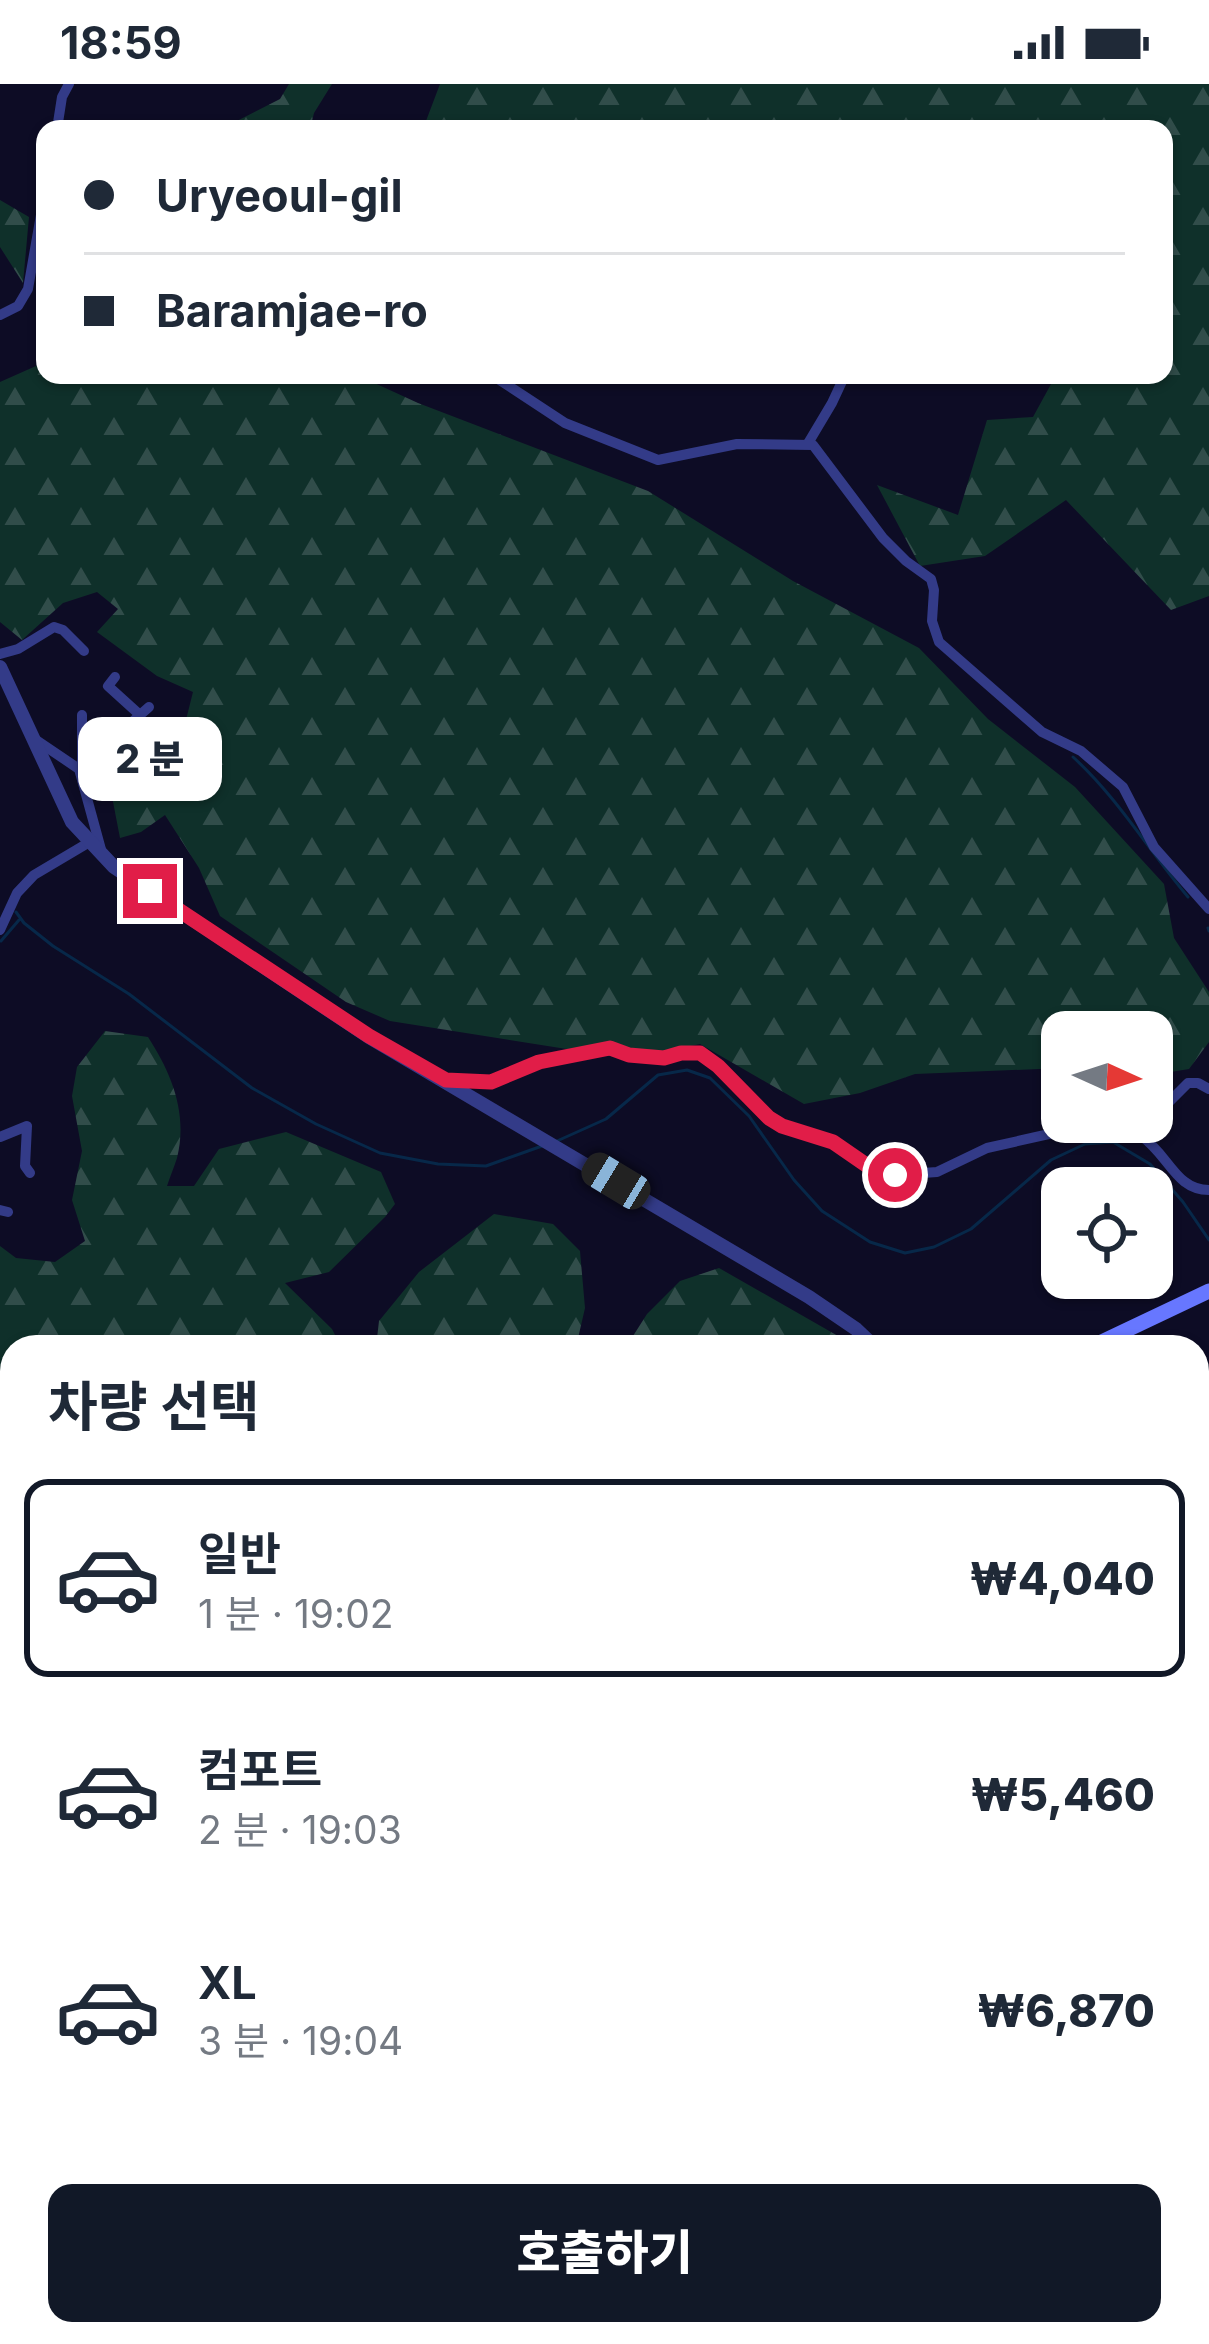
<!DOCTYPE html>
<html lang="ko">
<meta charset="utf-8">
<style>
body{margin:0;font-family:Inter,"Noto Sans KR",sans-serif;background:#f6f6f7;color:#1f2937;height:100vh;display:flex;flex-direction:column;font-size:45px;white-space:nowrap}
*{box-sizing:border-box;margin:0}
p{font-size:39px;color:#747a83}
.icon{flex:none;width:66px;height:66px;fill:none;stroke:currentColor;stroke-width:2;stroke-linecap:round;stroke-linejoin:round}
.map{position:relative;flex:1;overflow:hidden}
.sheet{position:absolute;left:0px;top:1251px;width:1209px;height:1011px;display:flex;flex-direction:column;background:#fff;border-radius:36px 36px 0 0;box-shadow:0 3px 9px #0004}
.sheet>*{flex:none}
.guide{position:absolute;left:36px;top:36px;width:1137px;height:264px;border-radius:24px;box-shadow:0 3px 9px #0004;display:grid;align-content:center;height:264px;padding:0 48px;background:#fff}
.needle{width:78px;rotate:93deg}
.controls{position:absolute;left:1041px;top:927px;display:grid;gap:24px}
.controls a{display:grid;place-items:center;width:132px;height:132px;border-radius:24px;background:#fff;box-shadow:0 3px 9px #0004;font-size:60px}
.end{position:absolute;width:54px;height:54px;margin:-27px;border:15px solid #e11d48;background:#fff;box-shadow:0 0 0 6px #fff}
.from{border-radius:50%}
.bubble{position:absolute;height:84px;border-radius:24px;background:#fff;box-shadow:0 3px 9px #0004;font-size:39px;font-weight:800;line-height:84px;text-align:center}
.car{position:absolute;width:36px;height:72px;margin:-36px -18px;border-radius:15px;box-shadow:0 0 9px 3px #0007;background:linear-gradient(#222 24%,#8ab4d8 0 40%,#222 0 76%,#8ab4d8 0 86%,#222 0)}
.guide b{display:flex;align-items:center;gap:42px;height:114px;font-size:45px}
.guide b+b{border-top:3px solid #e0e1e3}
.guide i{width:30px;height:30px;background:#1f2937}
ul{padding:0;list-style:none}
li{display:flex;align-items:center;gap:36px;height:198px;margin:0 24px 18px;padding:0 24px;border:6px solid transparent;border-radius:24px}
li div{flex:1}
li b{display:block;font-size:45px}
li em{font-style:normal;font-weight:800}
li.active{border-color:#111827}
li>.icon{width:108px;height:108px;stroke-width:1.5}
h2{padding:0 48px;font-size:54px;line-height:144px}
.button{display:flex;gap:24px;margin-top:auto;padding:24px 48px}
.button a{flex:1;height:138px;border-radius:24px;background:#111827;color:#fff;font-size:48px;font-weight:800;line-height:138px;text-align:center}
.status{display:flex;justify-content:space-between;align-items:center;height:84px;padding:0 60px;background:#fff;direction:ltr}
.status svg{height:33px;fill:currentColor}
.map>svg:first-child{display:block}
.forest{fill:url(#forest-firs)}
.lines{fill:none;stroke-linecap:round;stroke-linejoin:round}
.stream{stroke:#072849;stroke-width:3}
.minor{stroke:#333b88;stroke-width:10}
.tertiary{stroke:#333b88;stroke-width:14}
.secondary{stroke:#6777ff;stroke-width:15}
.route{stroke:#e11d48;stroke-width:15}
</style>
<div class="status"><b>18:59</b><svg viewBox="0 0 49 12"><path d="M0 12V9h3v3zM5 12V6h3v6zM10 12V3h3v9zM15 12V0h3v12zM26 1h20v11H26zM47 4h2v5h-2z"/></svg></div>
<div class="map">
<svg width="1209" height="2260" viewBox="0 0 1209 2260">
<defs>
<pattern id="forest-firs" width="22" height="20" patternUnits="userSpaceOnUse" patternTransform="scale(3)"><rect width="22" height="20" fill="#0f302a"/><path d="M5 1l3.5 6h-7zM16 11l3.5 6h-7z" fill="#314d4a"/></pattern>
</defs>
<rect width="100%" height="100%" fill="#0d0c25"/>
<path class="forest" d="M289,0H332L314,29L310,45H227L231,40L280,15Z
M440,0H1209V512L1171,526L1066,416L985,472L920,482L877,401L958,431L987,336L1033,333L1056,291H1164V45H423Z
M0,116L29,133L23,199L0,163Z
M45,278V291H357L418,319L648,407L793,497L919,564L988,635L1075,703L1164,800L1174,854L1209,908V958L1189,985L1152,991V948H1062V984L915,990L860,1009L804,1020L700,960L630,975L390,937L346,918L220,832L199,784L165,731L141,748L120,754L110,702L183,648L193,608L157,592L97,548L118,525L97,508L63,519L22,556L0,538V298Z
M105,947L148,953C172,990 188,1030 177,1074C174,1083 170,1093 167,1102H194L219,1065L286,1048L381,1088L395,1120L385,1133L329,1188L285,1199L332,1245L341,1263H12V1288L0,1290V1162L16,1174L55,1178L85,1157L72,1116L82,1067L72,1012L77,983Z
M494,1130L553,1140L580,1167L585,1224L576,1263H376L379,1237L419,1188Z
M719,1184L852,1260L851,1263H626L647,1230L680,1197Z
M12,1336V1984L0,1948V1337Z
M1197,1699H1204L1209,1751V2007L1197,2001Z
M1197,2088L1209,2098V2260H421L419,2250H1197Z
M196,2250H340L343,2260H190Z"/>
<g class="lines">
<path class="stream" d="M1073,673C1118,714 1149,767 1188,813
M16,828L24,839L53,862L129,910L252,1004L316,1040L380,1069L438,1080L486,1082L542,1062
M1208,844L1209,847
M1,857L19,836
M557,1057L606,1035L658,991L687,986L710,994L749,1032L794,1096L822,1127L870,1158L905,1169L934,1163L971,1145L1051,1076L1085,1060L1113,1058L1150,1080L1183,1118L1209,1156"/>
<path class="minor" d="M57,45L62,13L69,0
M0,231L18,222L28,205L45,108
M492,291L565,339L658,376L737,360L813,361L883,454L906,477L931,495L934,506L932,537L939,558L1042,648L1081,667L1123,703L1154,763L1209,825
M807,361L832,319L845,291
M0,570L18,565L54,543L63,546L84,567
M115,593L108,602L140,631
M82,631V682
M33,654L79,685L102,769
M79,685L149,623
M0,846L17,809L34,791L88,759
M446,996L491,999L539,978L610,964L629,971L664,973L681,969H700L719,982L769,1034L782,1042L833,1058L875,1087L895,1091L937,1088L987,1064L1094,1040C1168,1037 1162,1106 1209,1106
M0,1053L27,1042L25,1082L30,1089
M1147,1053L1167,1020L1188,999H1198L1209,1005
M0,1126L8,1128
M0,2205L12,2212
M38,2250L45,2260"/>
<path class="tertiary" d="M0,583L72,738L114,783L369,953L809,1213L856,1245L875,1263"/>
<path class="secondary" d="M1091,1263L1209,1207
M149,2260L154,2250"/>
</g>
<g class="lines">
<path class="route" d="M150,807L369,952L446,996L491,998L539,978L610,964L629,971L664,974L681,969H700L718,982L769,1034L782,1042L833,1058L875,1087L895,1091"/>
</g>
</svg>
<div class="controls">
<a><svg class="needle" viewBox="-14 -14 28 28"><path d="M0-13l5 13h-10z" fill="#e53935"/><path d="M0 13l5-13h-10z" fill="#747a83"/></svg></a>
<a><svg class="icon" aria-label="locate" viewBox="0 0 24 24"><circle cx="12" cy="12" r="6"/><path d="M12 2v4M12 18v4M2 12h4M18 12h4"/></svg></a>
</div>
<i class="end from" style="left:895px;top:1091px"></i>
<i class="end" style="left:150px;top:807px"></i>
<div class="bubble" style="left:78px;top:633px;width:144px">2 분</div>
<i class="car" style="left:616px;top:1097px;rotate:301deg"></i>
<div class="guide">
<b><i class="from"></i>Uryeoul-gil</b>
<b><i></i>Baramjae-ro</b>
</div>
<section class="sheet">
<h2>차량 선택</h2>
<ul>
<li class="active"><svg class="icon" aria-label="car" viewBox="0 0 24 24"><path d="M5 17H2v-5l4-1 3-4h7l3 4 3 1v5h-3M9 17h6M6 11h13"/><circle cx="7" cy="17" r="2"/><circle cx="17" cy="17" r="2"/></svg><div><b>일반</b><p>1 분 · 19:02</p></div><em>₩4,040</em></li>
<li><svg class="icon" aria-label="car" viewBox="0 0 24 24"><path d="M5 17H2v-5l4-1 3-4h7l3 4 3 1v5h-3M9 17h6M6 11h13"/><circle cx="7" cy="17" r="2"/><circle cx="17" cy="17" r="2"/></svg><div><b>컴포트</b><p>2 분 · 19:03</p></div><em>₩5,460</em></li>
<li><svg class="icon" aria-label="car" viewBox="0 0 24 24"><path d="M5 17H2v-5l4-1 3-4h7l3 4 3 1v5h-3M9 17h6M6 11h13"/><circle cx="7" cy="17" r="2"/><circle cx="17" cy="17" r="2"/></svg><div><b>XL</b><p>3 분 · 19:04</p></div><em>₩6,870</em></li>
</ul>
<div class="button"><a>호출하기</a></div>
</section>
</div>
